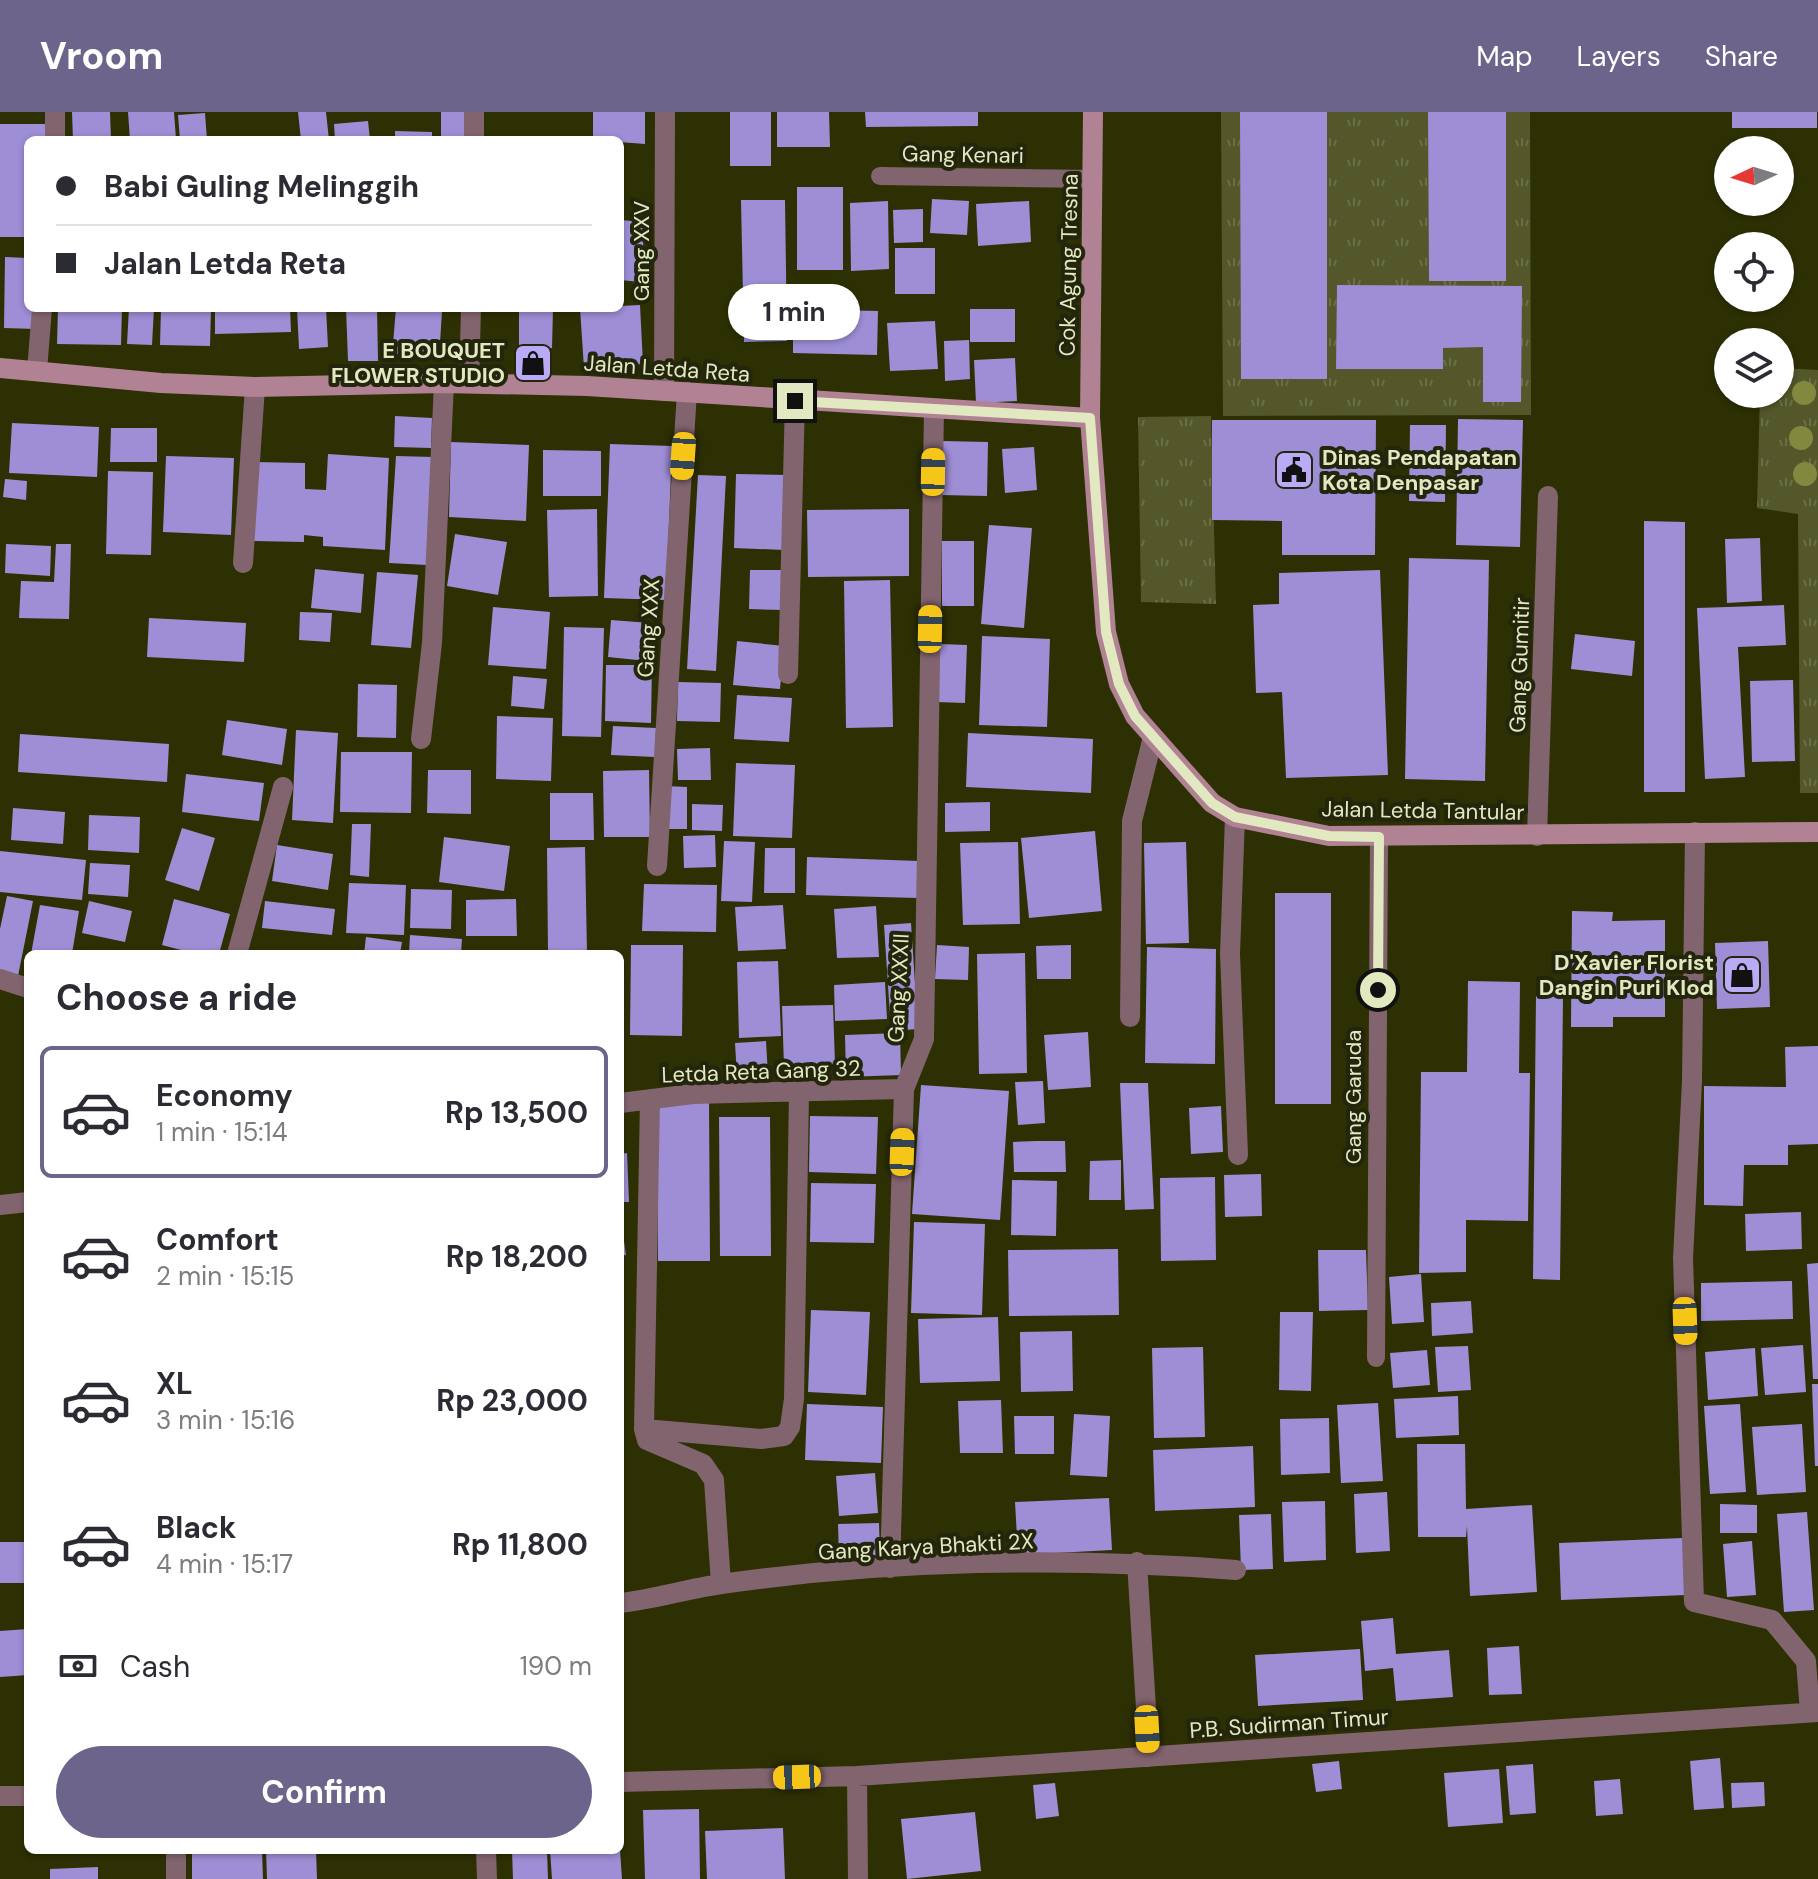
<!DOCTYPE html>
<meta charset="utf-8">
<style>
body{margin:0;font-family:"DM Sans",sans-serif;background:#f2f2f3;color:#2b2b33;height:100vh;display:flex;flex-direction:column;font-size:30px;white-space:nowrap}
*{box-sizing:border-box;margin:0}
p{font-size:26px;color:#7c7c81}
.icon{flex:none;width:44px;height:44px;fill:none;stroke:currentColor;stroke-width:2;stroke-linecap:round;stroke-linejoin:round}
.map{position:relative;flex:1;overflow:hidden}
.details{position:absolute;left:24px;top:838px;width:600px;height:904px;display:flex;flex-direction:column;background:#fff;border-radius:12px;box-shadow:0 2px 6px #0004}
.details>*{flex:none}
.guide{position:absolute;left:24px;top:24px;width:600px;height:176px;border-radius:12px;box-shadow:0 2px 6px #0004;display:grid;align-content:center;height:176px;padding:0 32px;background:#fff}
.needle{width:52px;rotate:266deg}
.tools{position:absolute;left:1714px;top:24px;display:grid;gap:16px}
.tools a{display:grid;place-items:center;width:80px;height:80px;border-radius:50%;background:#fff;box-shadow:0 2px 6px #0004;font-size:40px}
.end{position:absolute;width:36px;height:36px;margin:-18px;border:10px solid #e2e8c0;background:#111;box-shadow:0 0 0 4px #111}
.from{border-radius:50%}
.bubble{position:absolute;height:56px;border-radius:28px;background:#fff;box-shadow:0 2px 6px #0004;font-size:26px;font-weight:700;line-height:56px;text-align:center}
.car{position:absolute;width:24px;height:48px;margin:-24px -12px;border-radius:10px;box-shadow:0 0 6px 2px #0007;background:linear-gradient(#f5c518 24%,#345 0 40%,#f5c518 0 76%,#345 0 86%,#f5c518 0)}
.guide b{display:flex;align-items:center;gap:28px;height:76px;font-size:30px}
.guide b+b{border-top:2px solid #e1e1e2}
.guide i{width:20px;height:20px;background:#2b2b33}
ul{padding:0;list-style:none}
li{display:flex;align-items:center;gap:24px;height:132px;margin:0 16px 12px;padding:0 16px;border:4px solid transparent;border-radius:12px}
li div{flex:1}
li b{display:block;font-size:30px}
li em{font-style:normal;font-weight:700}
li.on{border-color:#6c648b}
li>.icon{width:72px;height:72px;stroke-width:1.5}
h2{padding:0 32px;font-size:36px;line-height:96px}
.pay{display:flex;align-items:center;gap:20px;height:88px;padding:0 32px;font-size:30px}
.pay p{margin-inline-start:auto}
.cta{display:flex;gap:16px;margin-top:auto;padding:16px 32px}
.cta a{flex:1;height:92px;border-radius:48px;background:#6c648b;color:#fff;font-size:32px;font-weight:700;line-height:92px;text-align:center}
header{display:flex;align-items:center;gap:48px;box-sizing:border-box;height:112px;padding:0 40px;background:#6c648b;color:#fff}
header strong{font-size:38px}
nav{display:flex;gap:44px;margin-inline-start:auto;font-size:28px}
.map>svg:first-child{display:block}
.grass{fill:url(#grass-tufts)}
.building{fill:#9e8ed6}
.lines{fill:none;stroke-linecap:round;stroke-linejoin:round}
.lane{stroke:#82646f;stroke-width:18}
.street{stroke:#82646f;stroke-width:20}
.secondary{stroke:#b18294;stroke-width:20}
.tree{fill:#82893e}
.route{stroke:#e2e8c0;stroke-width:10}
.labels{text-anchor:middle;stroke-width:8;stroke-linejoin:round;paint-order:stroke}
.street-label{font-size:22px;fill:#e2e8c0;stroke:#23250c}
.poi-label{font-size:22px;font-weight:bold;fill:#e2e8c0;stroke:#23250c;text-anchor:end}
</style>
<header>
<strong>Vroom</strong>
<nav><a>Map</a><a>Layers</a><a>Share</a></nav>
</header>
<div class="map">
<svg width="1818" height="1767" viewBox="0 0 1818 1767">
<defs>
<pattern id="grass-tufts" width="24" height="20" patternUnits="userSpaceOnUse" patternTransform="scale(2)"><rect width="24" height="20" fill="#535729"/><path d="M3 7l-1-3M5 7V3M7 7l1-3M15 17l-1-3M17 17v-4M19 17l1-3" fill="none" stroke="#6b6f46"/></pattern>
</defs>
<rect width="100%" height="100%" fill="#2d3003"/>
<path class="grass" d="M1221,0H1530L1531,303L1223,304Z
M1780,256L1818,258V681H1800L1798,402L1757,396L1760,282H1780Z
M1211,304L1216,492L1141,490L1138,305Z"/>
<path class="building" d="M72,0H110L111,28H73Z
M128,0H174L176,27L130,28Z
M298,0H326L329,28H301Z
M441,0H471L470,28H441Z
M593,0H645V32L593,28Z
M730,0H771V54H730Z
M777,0H829L830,35H777Z
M865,0H978V14L866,15Z
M1240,0H1327V267H1241Z
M1428,0H1506V169H1429Z
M1732,0H1817V16H1732Z
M205,1L207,28H180L178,3Z
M368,9L370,28H335L334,12Z
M0,12H51V28H28V125H0Z
M395,19L432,20V28H395Z
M797,75H843V158H797Z
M932,87L969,89L967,123L930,121Z
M741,88H785L787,229L744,230Z
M888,89L889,157L851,159L850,91Z
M1029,89L1031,130L978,134L976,92Z
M923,97V130L894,131L893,98Z
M620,108L645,110L640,170L620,168Z
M895,136H935V182H895Z
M5,145L28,146V196H35V217L4,216Z
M1337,173L1522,174L1521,290H1483V235L1443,236V257H1336Z
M640,193L643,252L584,256L580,196Z
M58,196H122L121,233L57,232Z
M129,196H154L152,233L127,232Z
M161,196H211L210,234L160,233Z
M215,196H290L291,220L215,222Z
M297,196H326L328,235L299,237Z
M346,196H377L378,249H348Z
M396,196L442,199L439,247L392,244Z
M519,196H553L552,236L519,235Z
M793,197L878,199L877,243L793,241Z
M970,197H1015V230H970Z
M935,209L938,257L890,259L887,211Z
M969,228L970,267L945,269L944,229Z
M1015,246L1017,289L976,291L974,248Z
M395,304L432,306L431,336L394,335Z
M1458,307L1523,308L1520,435L1456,433Z
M1212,308H1376L1375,443H1282V409L1212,408Z
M12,311L99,315L97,365L9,361Z
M1410,313H1446L1445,390L1409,389Z
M111,316H157V350H110Z
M942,329L988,330L987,384L941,383Z
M451,330L529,333L526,409L449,405Z
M610,332L672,334L666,488L604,486Z
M1034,335L1037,378L1005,381L1002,337Z
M543,338L601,339V384H543Z
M328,342L389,346L385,438L323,434V425L304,423V430L252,429L254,350L305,351V377L326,378Z
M166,344L234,346L231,423L163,420Z
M396,344L434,345L427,453L389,451Z
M108,359L153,360L151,443L106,442Z
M736,362L787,363L785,438L734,436Z
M698,363L726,364L716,559L687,557Z
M5,367L27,369L26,388L3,385Z
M597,397L598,484L549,485L547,398Z
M909,397V464L808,465L807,398Z
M1644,409L1685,410V680H1644Z
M989,413L1032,416L1024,516L981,512Z
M455,422L507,430L498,483L447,474Z
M1760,426L1762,489L1727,491L1725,427Z
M942,429H974V494H942Z
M6,432L51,434L50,464L5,461Z
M56,432H71L69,507L19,506L21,469L54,470Z
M1409,446L1489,448L1485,669L1405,667Z
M315,457L364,462L361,501L311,496Z
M750,458H783V498L749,497Z
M1380,458L1388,663L1286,666L1282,580L1256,581L1253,493L1279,492V461Z
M377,460L418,463L411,536L371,533Z
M890,468L893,615L846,616L844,469Z
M1784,493L1786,533L1738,535L1745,665L1705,667L1697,496Z
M493,495L550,500L546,557L488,553Z
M300,500L332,501L330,530L299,528Z
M149,506L246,511L244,550L147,545Z
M611,508L650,511L647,549L608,545Z
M564,515L604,516L601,625L562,624Z
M1575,522L1635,529L1632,564L1571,557Z
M982,524L1050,527L1047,615L979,613Z
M737,529L784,534L780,577L733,573Z
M939,532L967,533L965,591L936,590Z
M606,553H652L651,611L605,609Z
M513,564L547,567L544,597L511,594Z
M1793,568L1795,649L1752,650L1750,569Z
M678,570L721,571L720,610L677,609Z
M358,572L397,573L396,626L357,625Z
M737,583L792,586L789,630L734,627Z
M497,604L553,606L551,669L496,667Z
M227,608L287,617L282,653L222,643Z
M613,614L656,616L655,645L611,643Z
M296,618L338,621L333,711L292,708Z
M968,621L1093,627L1091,681L966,675Z
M20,622L169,632L167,670L18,660Z
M710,636L711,668H678L677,637Z
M341,640H412L411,701L340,700Z
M736,651L795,653L792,726L733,724Z
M428,658H471V702L427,701Z
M649,658L650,725H604L603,659Z
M186,662L264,671L259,709L182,700Z
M665,674L687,675V717H665Z
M550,681H593L594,728H550Z
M990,690V719L945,720V691Z
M692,692L723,693L722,719L692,718Z
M13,696L65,700L63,732L11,728Z
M89,703L140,705L139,741L88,738Z
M352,712H371L369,765L350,763Z
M182,716L215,726L199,779L165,768Z
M1095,719L1102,799L1029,806L1021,726Z
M715,723L716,755L684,756L683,724Z
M444,725L510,734L504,779L439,770Z
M724,729L755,730L752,790L721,789Z
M1018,730L1020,812L963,813L960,731Z
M1186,730L1189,831L1146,832L1144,731Z
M277,733L333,742L328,778L272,769Z
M585,735L587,842H548L547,736Z
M765,736H795V781H764Z
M0,739L86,748L82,788L0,780Z
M807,745L919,749L918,786L806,783Z
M90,751L130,753L128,785L88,782Z
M349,771L406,773L404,823L346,821Z
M644,772L717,773L716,820L642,819Z
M411,777L452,778L451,817L410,816Z
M1275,781H1331V992H1275Z
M7,784L33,789L17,869L0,865V817Z
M174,787L230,802L219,842H196L162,833Z
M516,787L517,824H466V788Z
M89,789L132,799L125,830L82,821Z
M265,789L335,797L332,823L262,816Z
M40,793L79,799L72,842H31Z
M783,793L786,837L738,839L735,795Z
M876,794L879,845L837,846L834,797Z
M1572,799L1613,800L1612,809L1665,808V905H1613V915H1571Z
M911,811L918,917L891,919L884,813Z
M410,823L462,827L461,842H409Z
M366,825L402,830L400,842H364Z
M1768,829L1770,895L1717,897L1715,831Z
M631,833H683L682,924L630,923Z
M937,833L969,835L968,868L935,867Z
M1071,833V867H1037L1036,834Z
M1147,835L1216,837L1215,952L1145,951Z
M1025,841L1027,961L979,962L977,842Z
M778,849L781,924L739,926L737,850Z
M1468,869L1520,870L1519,961H1530L1528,1109L1466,1108V1160L1419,1161L1421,960H1467Z
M885,870L887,907L835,909L834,873Z
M1536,884H1563L1560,1168L1533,1167Z
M833,893L835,952L784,954L782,894Z
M1088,920L1091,975L1048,978L1044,923Z
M900,921L901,963L846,965L845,923Z
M766,929L768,964L737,965L735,931Z
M1818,934V1032L1788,1033V1053H1744L1743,1094L1704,1093V974L1786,975L1785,935Z
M1043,969L1045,1011L1018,1013L1015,970Z
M1120,971H1148L1154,1097L1125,1098Z
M921,973L1009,979L1000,1108L912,1102Z
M709,988L710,1149H658L657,989Z
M1221,994L1223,1040L1191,1042L1189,996Z
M810,1004L878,1005L876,1062L809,1060Z
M719,1005H770L771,1144H720Z
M1036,1029H1065L1066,1060H1014L1013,1030Z
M627,1041L629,1090H620V1042Z
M1121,1048V1088H1089L1090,1049Z
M1261,1062L1262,1104L1225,1105L1224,1063Z
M1215,1065L1216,1148L1161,1149L1160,1066Z
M1012,1068L1057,1069L1056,1124L1011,1123Z
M811,1071L876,1072L874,1131L810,1130Z
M1801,1100L1802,1137L1746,1139L1745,1102Z
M620,1101L626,1143L620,1144Z
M914,1110L985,1112L982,1203L911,1201Z
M1118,1137L1119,1203L1009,1204L1008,1138Z
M1318,1138H1366L1368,1198L1319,1199Z
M1818,1151V1267H1813L1807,1152Z
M1421,1162L1424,1210L1392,1212L1389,1165Z
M1792,1169L1793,1207L1701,1209V1171Z
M1471,1189L1473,1221L1432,1224L1431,1191Z
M811,1198L870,1200L866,1283L808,1280Z
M1280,1200H1313L1311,1279L1279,1278Z
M998,1205L1000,1269L920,1271L918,1207Z
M1072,1219L1073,1279L1021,1280L1020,1220Z
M1803,1233L1806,1280L1765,1283L1761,1236Z
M1468,1234L1471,1278L1438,1280L1435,1235Z
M1203,1235L1205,1325L1154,1326L1152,1236Z
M1755,1236L1758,1284L1708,1288L1705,1240Z
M1427,1238L1430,1273L1393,1276L1390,1241Z
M1812,1272H1818V1354H1815Z
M1458,1284L1459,1323L1396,1326L1394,1287Z
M1001,1288L1003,1341H960L958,1289Z
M1378,1291L1383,1369L1341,1371L1337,1293Z
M807,1292L883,1295L881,1351L805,1348Z
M1740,1292L1746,1380L1710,1382L1704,1294Z
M1074,1302L1110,1304L1107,1365L1070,1363Z
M1014,1304H1054V1342H1015Z
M1329,1306L1330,1361L1281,1363L1280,1307Z
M1802,1312L1806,1380L1757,1383L1752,1315Z
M1417,1332H1465L1466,1397L1532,1393L1537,1480L1470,1484L1467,1414L1466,1425H1418Z
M1253,1334L1255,1395L1155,1399L1153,1338Z
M875,1361L878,1401L839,1404L836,1364Z
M1387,1380L1390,1439L1356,1441L1354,1382Z
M1109,1386L1112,1438L1018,1443L1015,1390Z
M1325,1389L1326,1448L1284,1450L1282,1390Z
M1720,1392L1757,1393V1421H1720Z
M1807,1400L1814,1498L1784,1500L1777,1402Z
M1271,1402L1273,1457L1241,1458L1239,1403Z
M879,1411L880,1443L839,1444L838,1412Z
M1683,1426L1686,1483L1561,1488L1559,1431Z
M1752,1429L1756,1483L1727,1485L1723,1432Z
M0,1430H28V1471H0Z
M1393,1506L1396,1542L1449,1538L1453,1585L1396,1589L1393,1556L1365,1559L1361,1509Z
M28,1517V1563L0,1565V1519Z
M1519,1534L1522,1582L1489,1583L1487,1536Z
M1360,1537L1363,1588L1258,1594L1255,1543Z
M1720,1646L1724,1696L1694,1698L1690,1649Z
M1339,1649L1342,1677L1316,1680L1312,1652Z
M1533,1652L1536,1701L1510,1703L1506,1654Z
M1499,1657L1503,1711L1448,1715L1444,1661Z
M1620,1667L1623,1702L1596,1704L1594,1669Z
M1764,1670L1765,1694L1732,1696L1731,1671Z
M1055,1671L1059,1704L1036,1707L1033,1673Z
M699,1697L700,1767H645L643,1698Z
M975,1700L981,1759L907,1767L901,1707Z
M783,1716L785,1767H707L705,1719Z
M192,1738H262L263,1767H192Z
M266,1738H316L317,1767H267Z
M512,1738H547L548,1767H513Z
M550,1738H620L622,1767H552Z
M98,1755V1767H50V1757Z"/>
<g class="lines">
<path class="lane" d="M880,64L1093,67
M1376,1246L1379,725"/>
<path class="street" d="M55,28V0
M474,28V0
M37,259L42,196
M469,271L471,196
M664,279L665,0
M243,451L255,275
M788,562L795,289
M421,627L432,531L444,271
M1235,705L1230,842L1238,1043
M1695,720L1692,969L1683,1146L1694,1490L1772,1508L1806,1549L1810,1600
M1537,724L1548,384
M657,754L687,280
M237,842L283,675
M0,867L28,876
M1130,905L1132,709L1153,625
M650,987L644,1317L647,1328L703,1352L714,1368L721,1472
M620,991L693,982L904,977
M0,1093L28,1090
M644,1317L761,1327L784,1324L790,1315L794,1287L799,981
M1137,1450L1149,1645
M890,1456L904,977L924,927L934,297
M620,1491C654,1487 687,1477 721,1472C888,1448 1068,1445 1236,1458
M857,1664L858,1767
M620,1670L857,1664L1818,1600
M0,1684H28
M176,1738V1767
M486,1738L487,1767"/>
<path class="secondary" d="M1093,0L1090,306L1106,520L1119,572L1135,604L1212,691L1235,705L1329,724L1818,720
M0,256L161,271L255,275L444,271L587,274L1090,306"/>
</g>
<g class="tree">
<circle cx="1804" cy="281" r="12"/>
<circle cx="1801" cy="326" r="12"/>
<circle cx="1805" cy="362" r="12"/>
</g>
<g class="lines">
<path class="route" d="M795,289L1090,306L1106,520L1119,572L1135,604L1212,691L1235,705L1329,724L1379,725L1378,878"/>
</g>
<defs>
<symbol id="shop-square" viewBox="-11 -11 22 22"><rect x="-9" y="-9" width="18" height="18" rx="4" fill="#bbaaf6" stroke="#23250c"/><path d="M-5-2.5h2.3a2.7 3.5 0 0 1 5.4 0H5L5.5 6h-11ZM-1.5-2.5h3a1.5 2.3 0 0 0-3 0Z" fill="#111"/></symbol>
<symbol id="civic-square" viewBox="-11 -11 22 22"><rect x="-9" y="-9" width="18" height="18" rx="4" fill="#bbaaf6" stroke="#23250c"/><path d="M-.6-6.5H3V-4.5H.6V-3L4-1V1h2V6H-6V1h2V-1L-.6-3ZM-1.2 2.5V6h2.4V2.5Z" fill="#111"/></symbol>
</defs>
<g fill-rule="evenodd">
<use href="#shop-square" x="511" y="229" width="44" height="44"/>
<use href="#civic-square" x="1272" y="336" width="44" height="44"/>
<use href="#shop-square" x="1720" y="841" width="44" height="44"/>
</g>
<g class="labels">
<g class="street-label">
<text transform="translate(963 42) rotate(1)" y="8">Gang Kenari</text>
<text transform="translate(641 139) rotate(-90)" y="8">Gang XXV</text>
<text transform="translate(1068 153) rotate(-89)" y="8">Cok Agung Tresna</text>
<text transform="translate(667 256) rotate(4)" y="8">Jalan Letda Reta</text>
<text transform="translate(648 516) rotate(-86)" y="8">Gang XXX</text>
<text transform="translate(1519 553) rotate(-88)" y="8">Gang Gumitir</text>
<text transform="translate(1423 698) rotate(1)" y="8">Jalan Letda Tantular</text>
<text transform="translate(898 876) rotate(-87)" y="8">Gang XXXII</text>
<text transform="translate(761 959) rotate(-2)" y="8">Letda Reta Gang 32</text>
<text transform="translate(1353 985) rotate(-90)" y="8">Gang Garuda</text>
<text transform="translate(926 1434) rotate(-3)" y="8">Gang Karya Bhakti 2X</text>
<text transform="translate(1289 1611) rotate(-4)" y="8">P.B. Sudirman Timur</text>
</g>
<g class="poi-label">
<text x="505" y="246">E BOUQUET<tspan x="505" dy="25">FLOWER STUDIO</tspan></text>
<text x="1322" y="353" text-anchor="start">Dinas Pendapatan<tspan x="1322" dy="25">Kota Denpasar</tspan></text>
<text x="1714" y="858">D'Xavier Florist<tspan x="1714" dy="25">Dangin Puri Klod</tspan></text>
</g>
</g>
</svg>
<div class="tools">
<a><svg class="needle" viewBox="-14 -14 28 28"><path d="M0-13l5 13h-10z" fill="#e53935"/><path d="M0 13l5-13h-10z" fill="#7c7c81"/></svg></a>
<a><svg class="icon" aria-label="locate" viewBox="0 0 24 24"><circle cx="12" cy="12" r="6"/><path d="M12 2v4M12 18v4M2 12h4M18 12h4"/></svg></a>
<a><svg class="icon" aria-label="layers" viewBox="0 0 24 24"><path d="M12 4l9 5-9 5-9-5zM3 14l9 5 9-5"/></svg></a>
</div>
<i class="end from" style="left:1378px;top:878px"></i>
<i class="end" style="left:795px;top:289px"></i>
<div class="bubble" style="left:728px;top:172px;width:132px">1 min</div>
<i class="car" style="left:683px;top:344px;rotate:184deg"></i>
<i class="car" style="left:933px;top:360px;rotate:1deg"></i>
<i class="car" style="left:930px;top:517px;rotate:1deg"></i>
<i class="car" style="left:902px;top:1040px;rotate:2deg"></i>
<i class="car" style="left:1685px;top:1209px;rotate:178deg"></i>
<i class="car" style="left:1147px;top:1617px;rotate:177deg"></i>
<i class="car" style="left:797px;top:1665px;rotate:268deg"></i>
<div class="guide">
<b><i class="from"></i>Babi Guling Melinggih</b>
<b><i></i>Jalan Letda Reta</b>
</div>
<section class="details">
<h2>Choose a ride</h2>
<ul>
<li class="on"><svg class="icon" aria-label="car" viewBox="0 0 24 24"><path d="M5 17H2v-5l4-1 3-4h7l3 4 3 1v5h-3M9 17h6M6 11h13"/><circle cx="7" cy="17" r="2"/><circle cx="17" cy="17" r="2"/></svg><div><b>Economy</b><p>1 min · 15:14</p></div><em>Rp 13,500</em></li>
<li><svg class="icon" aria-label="car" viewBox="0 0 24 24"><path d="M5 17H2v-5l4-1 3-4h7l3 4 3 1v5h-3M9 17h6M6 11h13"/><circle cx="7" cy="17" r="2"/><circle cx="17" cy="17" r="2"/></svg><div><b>Comfort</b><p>2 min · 15:15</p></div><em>Rp 18,200</em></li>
<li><svg class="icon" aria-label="car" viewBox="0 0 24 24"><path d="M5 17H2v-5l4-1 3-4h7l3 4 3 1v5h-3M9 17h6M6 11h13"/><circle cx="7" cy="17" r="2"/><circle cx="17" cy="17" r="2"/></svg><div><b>XL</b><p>3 min · 15:16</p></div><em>Rp 23,000</em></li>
<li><svg class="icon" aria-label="car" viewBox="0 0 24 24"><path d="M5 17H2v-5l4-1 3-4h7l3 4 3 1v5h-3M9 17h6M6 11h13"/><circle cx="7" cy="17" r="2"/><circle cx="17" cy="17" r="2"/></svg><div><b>Black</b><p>4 min · 15:17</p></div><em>Rp 11,800</em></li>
</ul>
<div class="pay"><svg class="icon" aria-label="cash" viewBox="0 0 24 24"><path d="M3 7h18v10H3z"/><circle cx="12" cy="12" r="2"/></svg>Cash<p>190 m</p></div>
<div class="cta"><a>Confirm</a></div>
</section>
</div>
